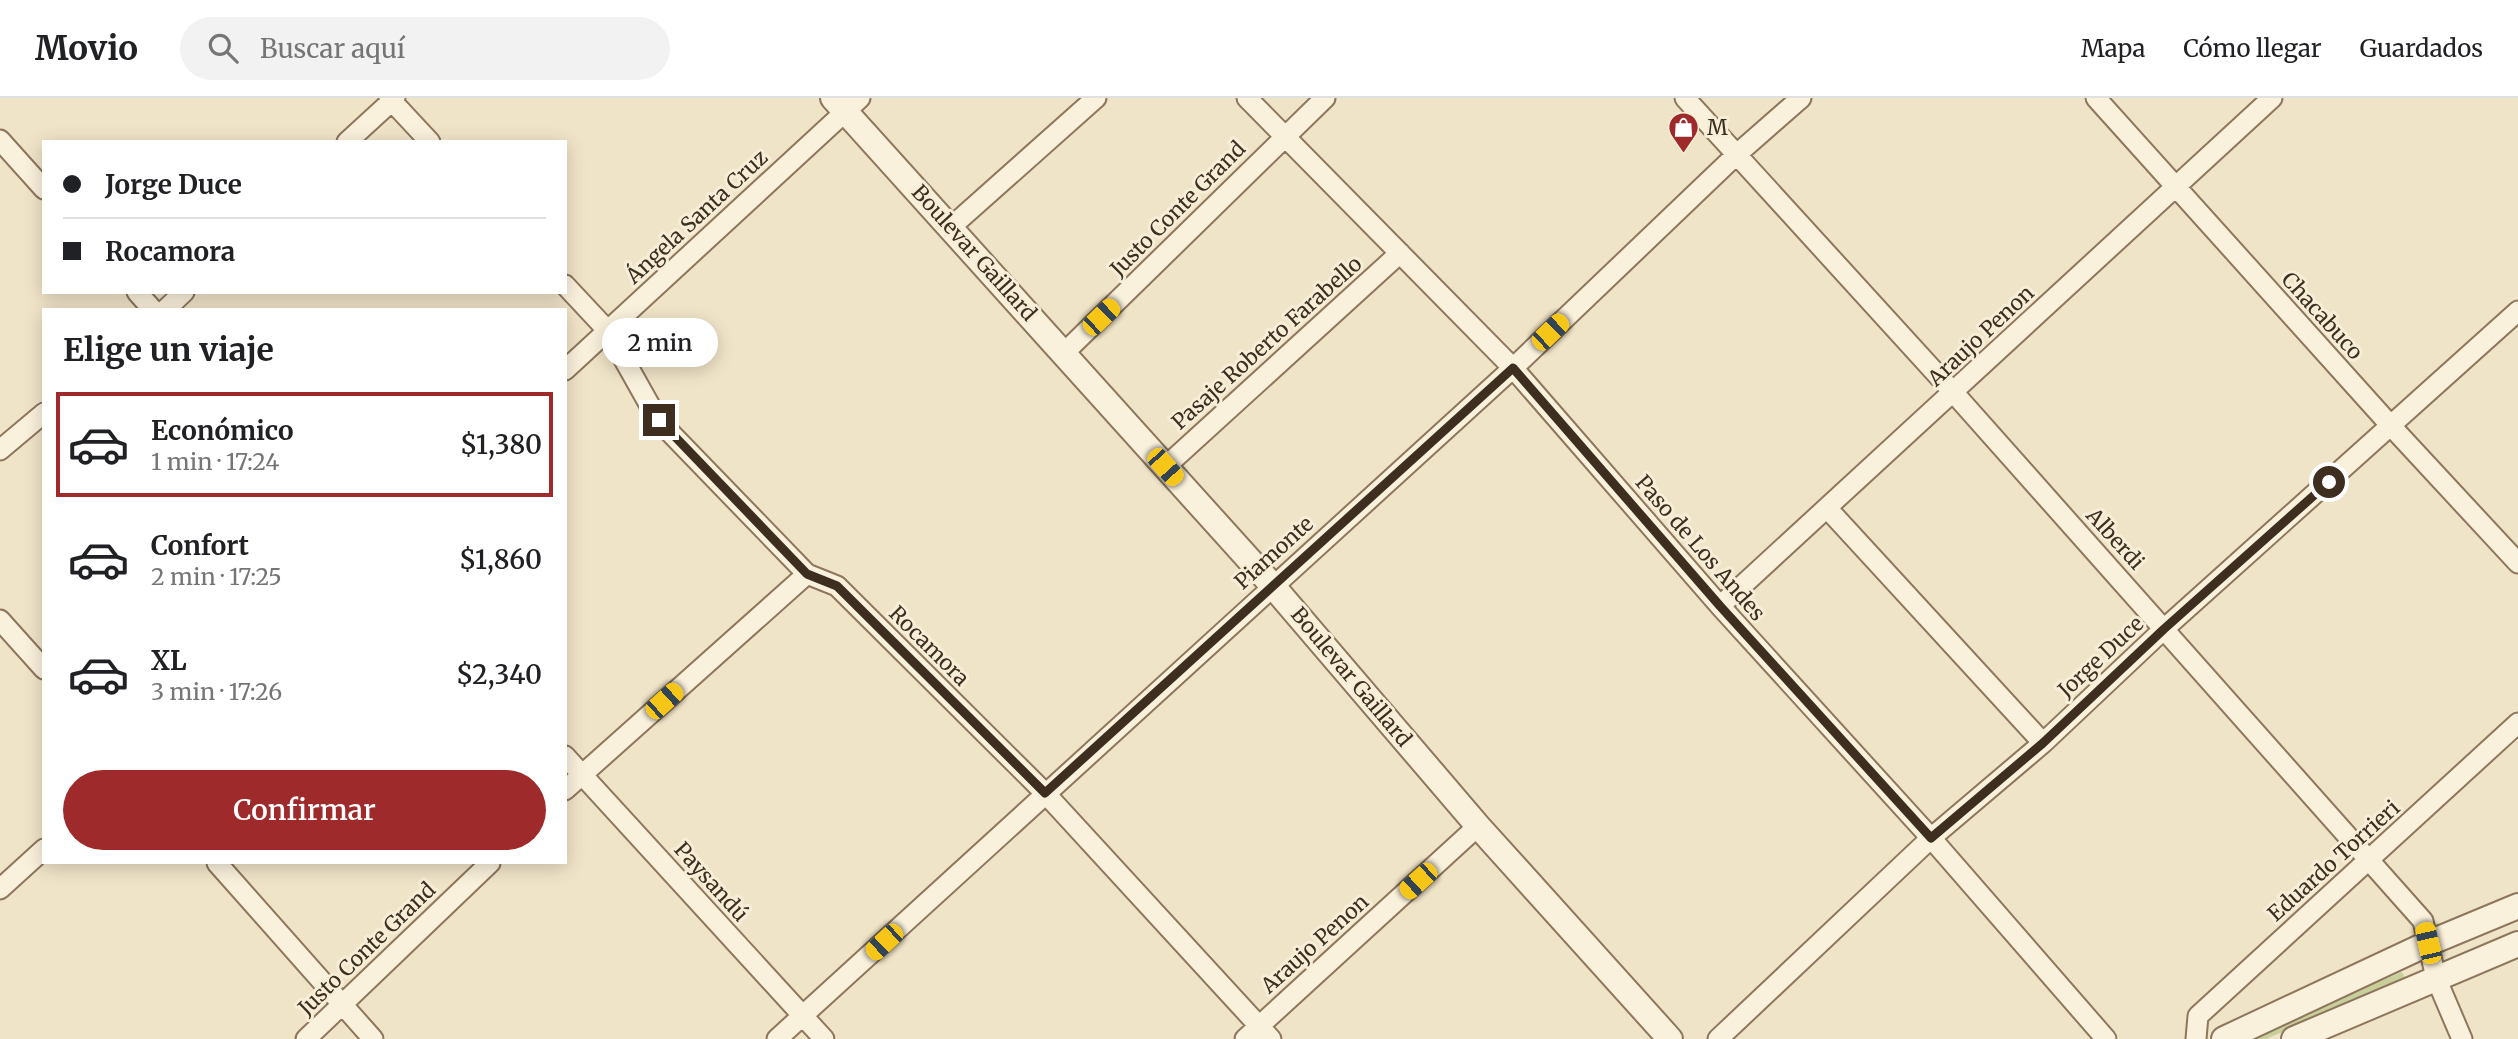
<!DOCTYPE html>
<html lang="es">
<meta charset="utf-8">
<style>
body{margin:0;font-family:Merriweather,serif;background:#f2f2f2;color:#202124;height:100vh;display:flex;flex-direction:column;font-size:26px;white-space:nowrap}
*{box-sizing:border-box;margin:0}
p{font-size:23px;color:#757577}
.icon{flex:none;width:38px;height:38px;fill:none;stroke:currentColor;stroke-width:2;stroke-linecap:round;stroke-linejoin:round}
.map{position:relative;flex:1;overflow:hidden}
.sheet{position:absolute;left:42px;top:210px;width:525px;height:556px;display:flex;flex-direction:column;background:#fff;border-radius:0px;box-shadow:0 4px 18px #0003}
.sheet>*{flex:none}
.hud{position:absolute;left:42px;top:42px;width:525px;height:154px;border-radius:0px;box-shadow:0 4px 18px #0003;display:grid;align-content:center;height:154px;padding:0 21px;background:#fff}
.end{position:absolute;width:32px;height:32px;margin:-16px;border:9px solid #3d2e20;background:#fff;box-shadow:0 0 0 4px #fff}
.from{border-radius:50%}
.bubble{position:absolute;height:49px;border-radius:24px;background:#fff;box-shadow:0 4px 18px #0003;font-size:23px;font-weight:600;line-height:49px;text-align:center}
.car{position:absolute;width:21px;height:42px;margin:-21px -10px;border-radius:9px;box-shadow:0 0 5px 2px #0007;background:linear-gradient(#f5c518 24%,#345 0 40%,#f5c518 0 76%,#345 0 86%,#f5c518 0)}
.hud b{display:flex;align-items:center;gap:24px;height:66px;font-size:26px}
.hud b+b{border-top:2px solid #e0e0e0}
.hud i{width:18px;height:18px;background:#202124}
ul{padding:0;list-style:none}
li{display:flex;align-items:center;gap:21px;height:105px;margin:0 14px 10px;padding:0 7px;border:4px solid transparent;border-radius:0px}
li div{flex:1}
li b{display:block;font-size:26px}
li em{font-style:normal;font-weight:600}
li.on{border-color:#9e2a2b}
li>.icon{width:63px;height:63px;stroke-width:1.5}
h2{padding:0 21px;font-size:32px;line-height:84px}
.cta{display:flex;gap:14px;margin-top:auto;padding:14px 21px}
.cta a{flex:1;height:80px;border-radius:42px;background:#9e2a2b;color:#fff;font-size:28px;font-weight:600;line-height:80px;text-align:center}
header{display:flex;align-items:center;gap:42px;box-sizing:border-box;height:98px;padding:0 35px;background:#fff;border-bottom:2px solid #e0e0e0}
header strong{font-size:33px}
nav{display:flex;gap:38px;margin-inline-start:auto;font-size:24px}
.search{width:490px;height:63px;background:#f2f2f2;display:flex;align-items:center;gap:18px;box-sizing:border-box;padding:0 24px;border-radius:38px;color:#757577;font-size:26px}
.map>svg:first-child{display:block}
.green{fill:#c9cf9b}
.lines{fill:none;stroke-linecap:round;stroke-linejoin:round}
.minor-casing{stroke:#8d765c;stroke-width:23}
.tertiary-casing{stroke:#8d765c;stroke-width:28}
.minor{stroke:#faf1dc;stroke-width:19}
.tertiary{stroke:#faf1dc;stroke-width:24}
.route{stroke:#3d2e20;stroke-width:9}
.labels{text-anchor:middle;stroke-width:6;stroke-linejoin:round;paint-order:stroke}
.poi-label{font-size:21px;fill:#3d2e20;stroke:#f7eed8;text-anchor:start}
.street-label{font-size:21px;fill:#3d2e20;stroke:#f7eed8}
</style>
<header>
<strong>Movio</strong>
<div class="search"><svg class="icon" aria-label="search" viewBox="0 0 24 24"><circle cx="10" cy="10" r="6"/><path d="M15 15l6 6"/></svg>Buscar aquí</div>
<nav><a>Mapa</a><a>Cómo llegar</a><a>Guardados</a></nav>
</header>
<div class="map">
<svg width="2518" height="941" viewBox="0 0 2518 941">
<rect width="100%" height="100%" fill="#f0e4c8"/>
<path class="green" d="M2402,874L2406,882L2266,941H2243Z"/>
<g class="lines">
<defs>
<path id="minor" d="M389,0L430,44
M1247,0L1513,270L1720,508L1931,740L2106,941
M1685,0L1953,294L2423,823L2436,880L2462,941
M2096,0L2391,328L2518,465
M0,42L44,91
M347,44L395,0
M951,129L1096,0
M565,187L608,233L658,322L807,476L837,488L1045,695L1271,941
M137,194L153,212
M165,212L184,194
M1064,255L1325,0
M565,272L860,0
M0,352L44,315
M1165,369L1400,155
M1827,410L2043,645
M1720,508L2272,0
M0,522L44,571
M565,658L824,941
M565,692L807,476
M217,765L373,941
M0,791L44,751
M306,941L490,765
M777,941L1513,270L1736,57L1801,0
M1245,941L1478,728
M1718,941L1931,740L2043,645L2164,531L2518,213
M2196,941L2198,918L2518,625"/>
<path id="tertiary" d="M833,0L1272,487L1478,728L1670,941
M2224,941L2429,845L2518,808
M2294,941L2518,846"/>
</defs>
<use href="#minor" class="minor-casing"/>
<use href="#tertiary" class="tertiary-casing"/>
<use href="#minor" class="minor"/>
<use href="#tertiary" class="tertiary"/>
</g>
<g class="lines">
<path class="route" d="M659,322L807,476L837,488L1045,695L1513,270L1720,508L1931,740L2043,645L2164,531L2329,384"/>
</g>
<defs>
<symbol id="shop-pin" viewBox="-11 -11 22 30"><path d="M0 17L-7.5 6A9.5 9.5 0 1 1 7.5 6Z" fill="#9e2a2b" stroke="#f7eed8"/><path d="M-5-2.5h2.3a2.7 3.5 0 0 1 5.4 0H5L5.5 6h-11ZM-1.5-2.5h3a1.5 2.3 0 0 0-3 0Z" fill="#fff"/></symbol>
</defs>
<g fill-rule="evenodd">
<use href="#shop-pin" x="1666" y="12" width="35" height="47"/>
</g>
<g class="labels">
<g class="poi-label">
<text x="1707" y="37">M</text>
</g>
<g class="street-label">
<text transform="translate(1178 111) rotate(-45)" y="7">Justo Conte Grand</text>
<text transform="translate(697 119) rotate(-43)" y="7">Ángela Santa Cruz</text>
<text transform="translate(974 155) rotate(48)" y="7">Boulevar Gaillard</text>
<text transform="translate(2322 218) rotate(48)" y="7">Chacabuco</text>
<text transform="translate(1981 238) rotate(-43)" y="7">Araujo Penon</text>
<text transform="translate(1267 245) rotate(-42)" y="7">Pasaje Roberto Farabello</text>
<text transform="translate(2115 441) rotate(48)" y="7">Alberdi</text>
<text transform="translate(1700 450) rotate(49)" y="7">Paso de Los Andes</text>
<text transform="translate(1274 455) rotate(-42)" y="7">Piamonte</text>
<text transform="translate(929 548) rotate(45)" y="7">Rocamora</text>
<text transform="translate(2101 559) rotate(-43)" y="7">Jorge Duce</text>
<text transform="translate(1351 579) rotate(50)" y="7">Boulevar Gaillard</text>
<text transform="translate(2334 763) rotate(-42)" y="7">Eduardo Torrieri</text>
<text transform="translate(711 784) rotate(48)" y="7">Paysandú</text>
<text transform="translate(1315 846) rotate(-42)" y="7">Araujo Penon</text>
<text transform="translate(367 851) rotate(-44)" y="7">Justo Conte Grand</text>
</g>
</g>
</svg>
<i class="end from" style="left:2329px;top:384px"></i>
<i class="end" style="left:659px;top:322px"></i>
<div class="bubble" style="left:602px;top:220px;width:116px">2 min</div>
<i class="car" style="left:1101px;top:219px;rotate:46deg"></i>
<i class="car" style="left:1550px;top:234px;rotate:46deg"></i>
<i class="car" style="left:1165px;top:369px;rotate:138deg"></i>
<i class="car" style="left:664px;top:603px;rotate:48deg"></i>
<i class="car" style="left:1418px;top:783px;rotate:228deg"></i>
<i class="car" style="left:884px;top:844px;rotate:227deg"></i>
<i class="car" style="left:2428px;top:845px;rotate:347deg"></i>
<div class="hud">
<b><i class="from"></i>Jorge Duce</b>
<b><i></i>Rocamora</b>
</div>
<section class="sheet">
<h2>Elige un viaje</h2>
<ul>
<li class="on"><svg class="icon" aria-label="car" viewBox="0 0 24 24"><path d="M5 17H2v-5l4-1 3-4h7l3 4 3 1v5h-3M9 17h6M6 11h13"/><circle cx="7" cy="17" r="2"/><circle cx="17" cy="17" r="2"/></svg><div><b>Económico</b><p>1 min · 17:24</p></div><em>$1,380</em></li>
<li><svg class="icon" aria-label="car" viewBox="0 0 24 24"><path d="M5 17H2v-5l4-1 3-4h7l3 4 3 1v5h-3M9 17h6M6 11h13"/><circle cx="7" cy="17" r="2"/><circle cx="17" cy="17" r="2"/></svg><div><b>Confort</b><p>2 min · 17:25</p></div><em>$1,860</em></li>
<li><svg class="icon" aria-label="car" viewBox="0 0 24 24"><path d="M5 17H2v-5l4-1 3-4h7l3 4 3 1v5h-3M9 17h6M6 11h13"/><circle cx="7" cy="17" r="2"/><circle cx="17" cy="17" r="2"/></svg><div><b>XL</b><p>3 min · 17:26</p></div><em>$2,340</em></li>
</ul>
<div class="cta"><a>Confirmar</a></div>
</section>
</div>
